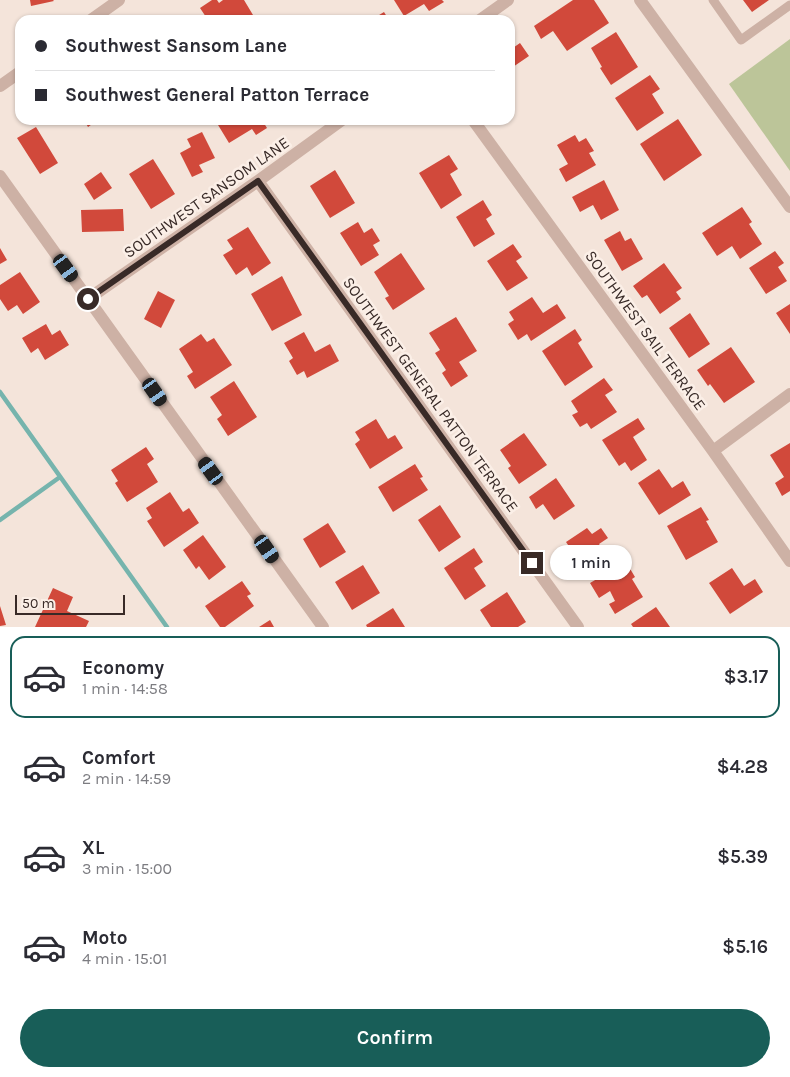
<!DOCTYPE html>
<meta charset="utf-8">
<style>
body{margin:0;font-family:Karla,sans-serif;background:#f7f7f7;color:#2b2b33;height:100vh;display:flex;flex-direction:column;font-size:19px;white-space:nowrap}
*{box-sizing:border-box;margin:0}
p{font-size:16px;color:#7c7c81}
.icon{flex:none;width:28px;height:28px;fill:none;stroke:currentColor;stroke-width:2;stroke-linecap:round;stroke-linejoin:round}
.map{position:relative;height:627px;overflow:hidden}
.sheet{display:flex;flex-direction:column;background:#fff;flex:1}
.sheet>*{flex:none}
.guide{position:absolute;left:15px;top:15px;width:500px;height:110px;border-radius:15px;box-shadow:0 1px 4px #0004;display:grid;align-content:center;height:110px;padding:0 20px;background:#fff}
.scale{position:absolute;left:15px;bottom:12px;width:110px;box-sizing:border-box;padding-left:5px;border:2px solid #382a27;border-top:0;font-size:14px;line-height:18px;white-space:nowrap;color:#382a27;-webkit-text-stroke:4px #fbefe7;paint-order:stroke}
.end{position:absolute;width:22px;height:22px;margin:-11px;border:6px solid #382a27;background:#fff;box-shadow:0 0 0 2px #fff}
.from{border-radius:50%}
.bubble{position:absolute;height:35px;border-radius:18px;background:#fff;box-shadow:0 1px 4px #0004;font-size:16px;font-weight:600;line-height:35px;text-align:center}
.car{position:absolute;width:15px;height:30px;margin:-15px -8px;border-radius:6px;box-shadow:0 0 4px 1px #0007;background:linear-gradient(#222 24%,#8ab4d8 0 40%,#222 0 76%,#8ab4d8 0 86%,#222 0)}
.guide b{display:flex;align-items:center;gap:18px;height:48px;font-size:19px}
.guide b+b{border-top:1px solid #e1e1e2}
.guide i{width:12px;height:12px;background:#2b2b33}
ul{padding:9px 0 0;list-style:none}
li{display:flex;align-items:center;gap:15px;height:82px;margin:0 10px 8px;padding:0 10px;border:2px solid transparent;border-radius:15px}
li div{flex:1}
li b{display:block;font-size:19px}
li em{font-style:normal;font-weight:600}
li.selected{border-color:#185e58}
li>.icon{width:45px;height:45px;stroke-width:1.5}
.button{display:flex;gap:10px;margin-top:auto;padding:10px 20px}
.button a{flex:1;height:58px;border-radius:30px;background:#185e58;color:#fff;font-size:20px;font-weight:600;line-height:58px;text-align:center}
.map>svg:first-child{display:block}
.green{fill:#bcc599}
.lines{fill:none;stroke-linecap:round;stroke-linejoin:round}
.stream{stroke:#76b4ad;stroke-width:4.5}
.building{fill:#d1493b}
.service{stroke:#cdb1a5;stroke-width:9}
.minor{stroke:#cdb1a5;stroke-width:12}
.tertiary{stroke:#cdb1a5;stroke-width:12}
.route{stroke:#382a27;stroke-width:6}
.labels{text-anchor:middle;stroke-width:5;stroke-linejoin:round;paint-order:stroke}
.street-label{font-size:16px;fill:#382a27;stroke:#fbefe7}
</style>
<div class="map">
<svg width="790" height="627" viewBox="0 0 790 627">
<rect width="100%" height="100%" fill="#f4e4da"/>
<path class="green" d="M790,39V171L729,84Z"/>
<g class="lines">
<path class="stream" d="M0,392L167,627
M0,520L60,477"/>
</g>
<path class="building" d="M30,0H53L54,1L31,6Z
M212,0H217L219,3L223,0H244L253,15L245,20H208L200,8Z
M394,0H442L444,2L429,11L424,4L404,16Z
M573,0H594L609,23L567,51L553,31L541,39L534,26Z
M743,0H769L752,12Z
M384,12L389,20H371Z
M616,32L638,67L611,85L600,68L602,67L591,48Z
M520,43L529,56L510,69V50Z
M650,75L660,89L652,94L664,113L637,131L615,98Z
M678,119L702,155L664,181L640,144Z
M84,120H98L88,127Z
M215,120H262L267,128L256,135L252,129L229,143Z
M36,127L58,163L40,174L17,138Z
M202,132L215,158L199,165L203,172L192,177L180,153L191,147L187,139Z
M575,135L579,142L586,138L594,151L589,153L596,165L566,182L559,169L568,164L557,145Z
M449,155L458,169L450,174L462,195L441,209L419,173Z
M153,159L175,194L151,209L129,174Z
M335,170L355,203L330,218L310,186Z
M101,172L112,188L94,200L84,184Z
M604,180L619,210L601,220L593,205L580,212L572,197Z
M483,200L492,215L486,219L495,234L474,247L456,217Z
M742,207L752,222L749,224L762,244L740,259L732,246L717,256L702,233Z
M123,209L124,231L82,232L81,210Z
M358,222L364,233L372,228L380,241L373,245L379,255L361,266L340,233Z
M248,227L271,263L252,276L247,267L236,275L223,255L233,249L227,240Z
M620,231L625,241L631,238L643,259L622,271L604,240Z
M513,244L522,257L516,261L528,278L507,291L487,261Z
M0,248L7,260L0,264Z
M775,251L784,263L778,267L787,281L766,294L749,268Z
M401,253L425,289L393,310L385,298L389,296L374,272Z
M664,263L682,288L676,292L681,299L660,314L647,295L642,298L633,286Z
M20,272L40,302L23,314L17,305L8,311L0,299V285Z
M282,276L302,315L272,331L251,294Z
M158,291L175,300L161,328L144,319Z
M532,297L543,313L557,304L566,318L531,341L527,334L518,340L508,324L514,320L509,312Z
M790,304V334L776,313Z
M690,313L710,344L689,358L669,328Z
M456,317L477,351L459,362L468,376L451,387L442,373L446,370L435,353L440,350L429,333Z
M46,324L52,335L60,330L69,345L45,360L38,348L31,353L22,338Z
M575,329L582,340L578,343L593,367L565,386L542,351Z
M304,332L315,352L330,344L339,361L307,378L304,371L297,375L289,361L293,358L284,343Z
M201,334L207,342L214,338L232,365L195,389L187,376L193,372L179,349Z
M731,347L755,382L724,403L710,384L708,386L697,370Z
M604,378L613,390L605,395L617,412L591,429L587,423L580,427L572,415L578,412L571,401Z
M234,381L257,417L228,436L217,419L222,415L210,397Z
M638,418L645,429L633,437L647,460L631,471L625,462L619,466L602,440Z
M376,419L388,439L395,435L403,448L370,469L355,444L360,440L355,432Z
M524,433L547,465L519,484L508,468L511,466L500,450Z
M790,443V491L782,496L775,483L784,477L770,455Z
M146,447L154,459L147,464L158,482L127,502L115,483L118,481L111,470Z
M415,464L423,477L420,478L428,490L393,512L378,487Z
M659,469L672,488L683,481L691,495L659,515L638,483Z
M556,478L575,506L554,520L543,504L536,509L529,497Z
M170,492L183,512L189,508L199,523L164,547L147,521L152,518L146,508Z
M440,505L461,537L439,552L418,520Z
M701,507L709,520L706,521L718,542L686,560L667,526Z
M328,523L346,552L320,568L303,539Z
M587,528L592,534L601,528L608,538L599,544L607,556L585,570L566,542Z
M203,535L226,567L209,580L199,566L196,569L183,550Z
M474,548L483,562L474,568L486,586L465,600L444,568Z
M626,562L635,577L632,579L643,597L615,614L609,604L615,601L610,591L599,598L590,583Z
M363,565L380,593L352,610L335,582Z
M732,568L744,586L755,579L763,592L730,614L709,583Z
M242,581L251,594L247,596L254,606L225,627H220L205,606Z
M53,588L73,597L67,611L89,621L86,627H35Z
M507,592L526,622L518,627H491L480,610Z
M0,606L6,625L0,626Z
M656,607L670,627H633L631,624Z
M393,608L405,627H367L366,625Z
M270,620L274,627H259Z"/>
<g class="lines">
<path class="service" d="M713,0L741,40L790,5"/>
<path class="minor" d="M640,0L790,207
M480,20L508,0
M473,120L713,451L790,561
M0,176L323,627
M258,181L578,627
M88,299L258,181L342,120
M713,451L790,394"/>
<path class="tertiary" d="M91,20L119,0
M0,86L20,72"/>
</g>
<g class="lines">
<path class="route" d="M88,299L258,181L532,563"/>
</g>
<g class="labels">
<g class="street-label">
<text transform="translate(206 197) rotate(-35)" y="6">SOUTHWEST SANSOM LANE</text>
<text transform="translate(646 330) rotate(54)" y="6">SOUTHWEST SAIL TERRACE</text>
<text transform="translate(431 394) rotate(54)" y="6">SOUTHWEST GENERAL PATTON TERRACE</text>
</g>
</g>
</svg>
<div class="scale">50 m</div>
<i class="end from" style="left:88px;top:299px"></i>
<i class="end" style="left:532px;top:563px"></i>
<div class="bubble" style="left:550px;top:545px;width:82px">1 min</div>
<i class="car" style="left:66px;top:268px;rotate:144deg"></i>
<i class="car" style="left:155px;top:392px;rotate:145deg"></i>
<i class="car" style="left:211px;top:471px;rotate:324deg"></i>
<i class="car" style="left:267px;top:549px;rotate:145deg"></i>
<div class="guide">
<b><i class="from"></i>Southwest Sansom Lane</b>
<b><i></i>Southwest General Patton Terrace</b>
</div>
</div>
<section class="sheet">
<ul>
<li class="selected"><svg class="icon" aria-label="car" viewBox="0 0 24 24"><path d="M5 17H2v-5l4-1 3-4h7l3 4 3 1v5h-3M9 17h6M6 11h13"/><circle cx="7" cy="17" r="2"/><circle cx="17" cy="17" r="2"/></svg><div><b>Economy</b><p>1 min · 14:58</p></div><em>$3.17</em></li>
<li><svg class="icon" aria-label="car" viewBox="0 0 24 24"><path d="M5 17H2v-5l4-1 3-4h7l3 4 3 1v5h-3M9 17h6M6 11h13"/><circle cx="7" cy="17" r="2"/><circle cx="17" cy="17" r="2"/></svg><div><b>Comfort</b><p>2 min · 14:59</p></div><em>$4.28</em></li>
<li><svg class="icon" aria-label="car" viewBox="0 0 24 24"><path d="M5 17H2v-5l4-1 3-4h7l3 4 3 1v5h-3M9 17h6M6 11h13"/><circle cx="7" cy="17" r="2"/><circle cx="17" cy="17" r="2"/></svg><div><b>XL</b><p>3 min · 15:00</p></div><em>$5.39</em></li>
<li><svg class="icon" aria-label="car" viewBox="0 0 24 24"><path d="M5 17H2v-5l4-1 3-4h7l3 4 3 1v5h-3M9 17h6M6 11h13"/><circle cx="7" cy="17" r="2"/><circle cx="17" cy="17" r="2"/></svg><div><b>Moto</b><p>4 min · 15:01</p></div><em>$5.16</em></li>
</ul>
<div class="button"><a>Confirm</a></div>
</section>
